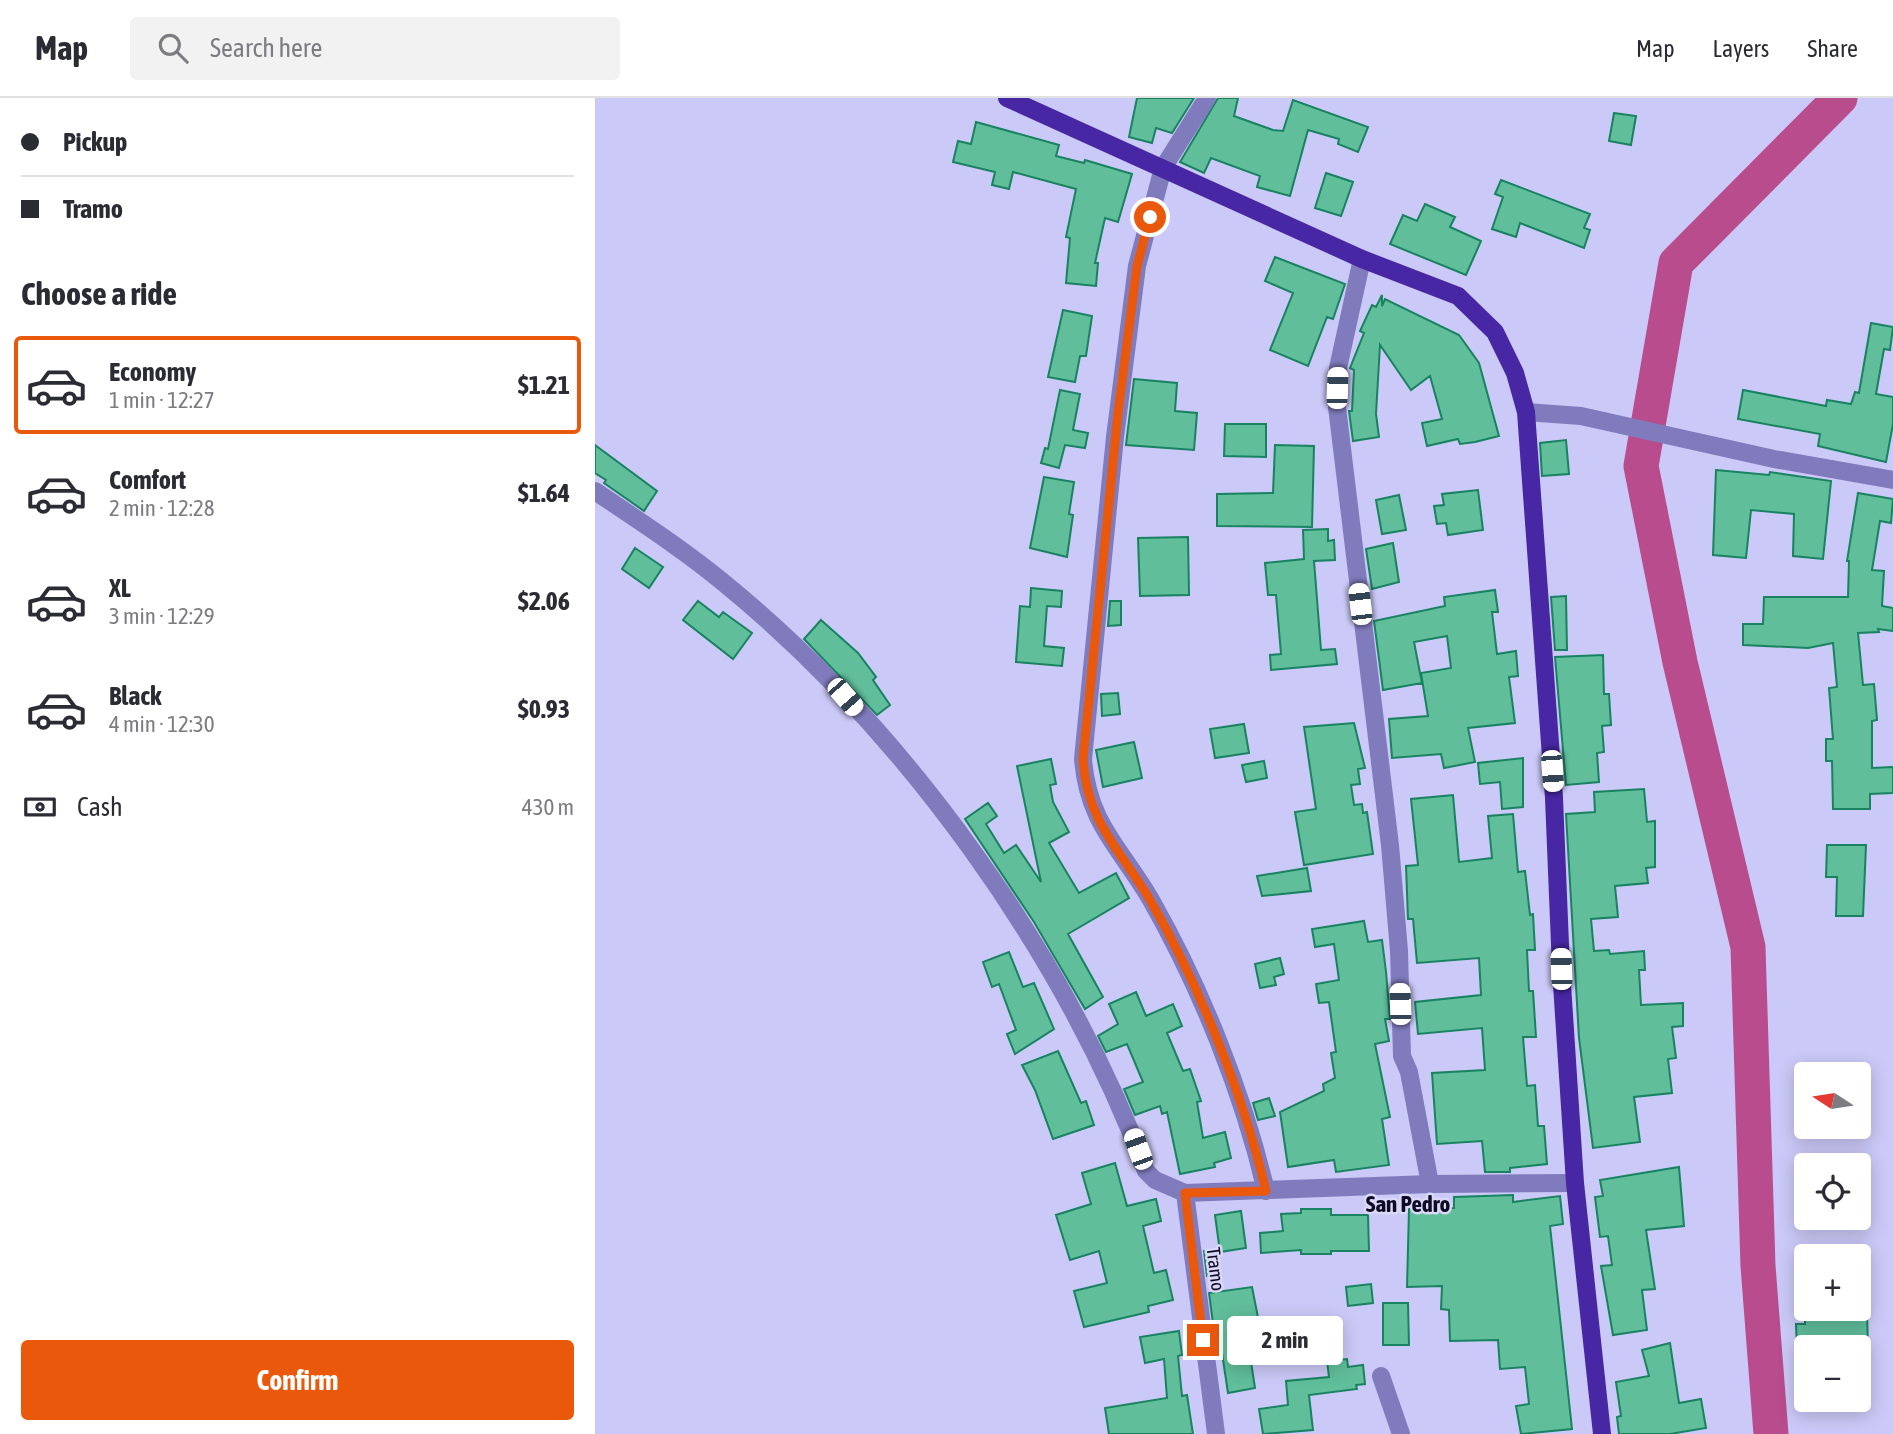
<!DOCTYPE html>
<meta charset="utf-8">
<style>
body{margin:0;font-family:"Asap Condensed",sans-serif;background:#f2f2f3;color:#2b2b33;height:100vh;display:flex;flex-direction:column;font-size:26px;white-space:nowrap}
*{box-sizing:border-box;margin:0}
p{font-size:23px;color:#7c7c81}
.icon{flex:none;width:38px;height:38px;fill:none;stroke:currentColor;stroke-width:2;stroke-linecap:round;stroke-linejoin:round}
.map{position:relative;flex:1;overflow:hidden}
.details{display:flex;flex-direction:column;background:#fff;width:595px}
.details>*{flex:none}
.guide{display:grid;align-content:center;height:154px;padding:0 21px;background:#fff}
.needle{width:46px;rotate:282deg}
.controls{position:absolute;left:1199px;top:964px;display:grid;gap:14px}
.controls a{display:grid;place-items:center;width:77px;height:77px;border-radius:7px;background:#fff;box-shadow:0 4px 18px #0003;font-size:35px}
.end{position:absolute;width:32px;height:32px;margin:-16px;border:9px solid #ea580c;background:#fff;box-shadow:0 0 0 4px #fff}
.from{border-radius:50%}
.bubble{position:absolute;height:49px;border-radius:7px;background:#fff;box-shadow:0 4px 18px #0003;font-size:23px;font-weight:700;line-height:49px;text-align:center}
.car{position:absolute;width:21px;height:42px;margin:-21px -10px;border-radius:9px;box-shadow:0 0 5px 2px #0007;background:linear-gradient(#fff 24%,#345 0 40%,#fff 0 76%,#345 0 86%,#fff 0)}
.guide b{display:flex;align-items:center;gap:24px;height:66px;font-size:26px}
.guide b+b{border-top:2px solid #e1e1e2}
.guide i{width:18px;height:18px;background:#2b2b33}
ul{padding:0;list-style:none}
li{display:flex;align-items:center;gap:21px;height:98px;margin:0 14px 10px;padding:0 7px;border:4px solid transparent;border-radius:7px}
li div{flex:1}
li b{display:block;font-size:26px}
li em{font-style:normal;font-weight:700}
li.selected{border-color:#ea580c}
li>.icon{width:63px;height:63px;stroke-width:1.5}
h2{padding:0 21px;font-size:32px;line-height:84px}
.pay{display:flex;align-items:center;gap:18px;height:77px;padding:0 21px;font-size:26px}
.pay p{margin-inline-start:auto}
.button{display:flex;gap:14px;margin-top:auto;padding:14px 21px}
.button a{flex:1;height:80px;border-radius:7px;background:#ea580c;color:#fff;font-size:28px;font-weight:700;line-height:80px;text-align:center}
header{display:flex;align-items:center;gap:42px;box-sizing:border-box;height:98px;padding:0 35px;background:#fff;border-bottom:2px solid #e1e1e2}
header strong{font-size:33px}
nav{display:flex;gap:38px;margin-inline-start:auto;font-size:24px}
.search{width:490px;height:63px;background:#f2f2f3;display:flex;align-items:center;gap:18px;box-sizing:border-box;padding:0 24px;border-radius:7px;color:#7c7c81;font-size:26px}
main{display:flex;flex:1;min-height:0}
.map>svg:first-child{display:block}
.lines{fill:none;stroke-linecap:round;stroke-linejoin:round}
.river{stroke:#b84c8c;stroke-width:35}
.building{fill:#60be9b;stroke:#188261;stroke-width:2}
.minor{stroke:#807bbc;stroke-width:18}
.major{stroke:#4727a3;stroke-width:18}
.route{stroke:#ea580c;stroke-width:9}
.labels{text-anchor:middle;stroke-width:5;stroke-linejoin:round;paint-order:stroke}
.street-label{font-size:19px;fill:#0d0923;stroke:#d9d8f7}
.quarter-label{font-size:23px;font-weight:bold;fill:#0d0923;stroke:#d9d8f7}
</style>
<header>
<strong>Map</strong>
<div class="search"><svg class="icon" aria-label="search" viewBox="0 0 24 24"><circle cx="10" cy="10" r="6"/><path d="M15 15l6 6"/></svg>Search here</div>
<nav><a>Map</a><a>Layers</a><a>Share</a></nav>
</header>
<main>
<section class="details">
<div class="guide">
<b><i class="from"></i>Pickup</b>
<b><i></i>Tramo</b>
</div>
<h2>Choose a ride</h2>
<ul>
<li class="selected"><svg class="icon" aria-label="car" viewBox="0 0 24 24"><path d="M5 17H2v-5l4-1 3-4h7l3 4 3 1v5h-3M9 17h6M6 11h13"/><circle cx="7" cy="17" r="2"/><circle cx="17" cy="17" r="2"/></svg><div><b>Economy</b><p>1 min · 12:27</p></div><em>$1.21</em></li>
<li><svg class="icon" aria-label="car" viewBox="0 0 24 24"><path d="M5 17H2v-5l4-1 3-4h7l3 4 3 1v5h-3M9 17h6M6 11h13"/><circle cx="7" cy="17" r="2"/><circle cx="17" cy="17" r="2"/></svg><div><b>Comfort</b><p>2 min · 12:28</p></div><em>$1.64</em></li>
<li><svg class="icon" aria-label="car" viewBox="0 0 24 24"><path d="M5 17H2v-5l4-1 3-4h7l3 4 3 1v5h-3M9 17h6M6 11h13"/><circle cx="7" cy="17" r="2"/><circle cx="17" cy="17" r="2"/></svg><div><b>XL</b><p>3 min · 12:29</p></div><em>$2.06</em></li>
<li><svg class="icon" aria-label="car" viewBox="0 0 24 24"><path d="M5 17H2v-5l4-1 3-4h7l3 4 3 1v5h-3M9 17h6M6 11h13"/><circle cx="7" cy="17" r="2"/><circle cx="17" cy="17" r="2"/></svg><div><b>Black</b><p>4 min · 12:30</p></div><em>$0.93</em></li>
</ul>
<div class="pay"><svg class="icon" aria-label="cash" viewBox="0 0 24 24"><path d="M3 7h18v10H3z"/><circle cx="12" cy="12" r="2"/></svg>Cash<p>430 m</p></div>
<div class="button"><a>Confirm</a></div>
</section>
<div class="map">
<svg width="1298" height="1336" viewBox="0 0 1298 1336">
<rect width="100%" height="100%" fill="#cbc9f7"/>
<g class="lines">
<path class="river" d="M1176,1336L1163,1168L1153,849L1085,564L1046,368L1081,165L1245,0"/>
</g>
<path class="building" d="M542,0H599L577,35L561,30L557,45L534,39Z
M623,0H643L639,18L678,32L688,33L698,2L773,29L763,54L743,46L744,41L713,32L695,98L662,89L665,78L616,60L609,75L585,64Z
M1019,15L1041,18L1036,47L1014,43Z
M381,24L464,47L461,58L489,65L490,62L537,76L523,124L510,120L500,165H503L501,188L471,185L475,140L471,139L481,91L418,74L414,91L397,87L400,74L358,64L363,43L376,46Z
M731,75L758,84L746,118L720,110Z
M906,82L995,116L989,130L995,132L989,150L925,125L921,139L897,131L908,99L900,96Z
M830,106L860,119L855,129L886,143L871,177L795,146L808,117L822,123Z
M680,159L750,186L738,221L732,219L713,268L675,252L698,195L670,183Z
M787,197V208L790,201L864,237L884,265L904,338L880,344L865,346L863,341L832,348L827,325L847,321L835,278L816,292L785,247L781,316L784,339L758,343L754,313H757L759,272L755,270L769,235L765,233L777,207L781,209Z
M468,212L497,218L491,258H485L480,284L453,279Z
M1276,225L1298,229L1295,252L1289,251L1281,296L1298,299V326L1291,364L1223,348L1225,336L1143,321L1148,292L1231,308L1232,302L1256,306L1260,294L1264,295Z
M539,281L582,285L580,313L602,315L599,352L531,347Z
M465,292L485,296L478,332L493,335L490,350L470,347L464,370L446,365L450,350L453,351Z
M630,326H671V359L629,358Z
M971,342L974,376L947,378L945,345Z
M0,347L62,393L49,413L9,385L11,382L0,375Z
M680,347L719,348L717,429L622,428V396L678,395Z
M1121,372L1174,377L1175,374L1236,383L1228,461L1198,458L1199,416L1156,412L1151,460L1118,457Z
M449,379L479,384L474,416L478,417L472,459L435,450Z
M883,392L888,432L853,437L851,425L842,426L839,408L849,407L847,396Z
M1263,395L1298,401L1296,425L1285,423L1277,472L1289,473L1287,508L1298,510V533L1283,531L1284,534L1263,535L1268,587L1279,586L1282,622L1277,623V670L1298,669V695L1275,696V711H1238L1237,663H1231V641H1238L1234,590L1242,589L1238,545L1213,550L1148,547V526H1168L1169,499H1253L1254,463H1252Z
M804,397L811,432L787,436L781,402Z
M733,431V443L739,442L740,462L719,463L726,552L740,551L742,566L676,572L675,557L686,556L681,497H673L670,465L709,461L708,432Z
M593,439L594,497L545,498L543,440Z
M798,445L804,484L777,491L771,451Z
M40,450L68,469L54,490L27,471Z
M436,490L467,493L466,509L452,508L449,548L469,550L467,568L421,564L425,508L435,509Z
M900,492L903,514H897L902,556L921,553L923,578L914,579L920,625L873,630L880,664L849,670L846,656L797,660L794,621L833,618L826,575L856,570L852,538L819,544L827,585L788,592L779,523L850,508L849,499Z
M971,498L972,552H960L956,499Z
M103,503L124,519L128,514L157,535L138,561L88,522Z
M515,503H526V527L513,528Z
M226,522L263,555L281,579L278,582L295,607L282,617L209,541Z
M1008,557L1009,596H1014L1016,627L1007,628L1009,654L1002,655L1004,684L971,687L960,559Z
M523,595L525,616L507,618L506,596Z
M759,625L770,670L763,671L765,686L756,687L759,707L767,706L768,715L772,714L778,756L709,767L700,714L721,711L709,629Z
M649,626L654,655L620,660L615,631Z
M539,644L547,680L508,689L501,652Z
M928,660V709L907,711L905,684L885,686L883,665Z
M456,661L461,686L455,687L458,704L474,734L454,745L484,795L521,775L534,800L473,836L508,899L490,911L439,824L370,721L393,705L402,718L391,726L409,755L421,747L446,784L422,668Z
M669,663L672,680L651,684L647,667Z
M1049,691L1052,724L1060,723V769L1051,770L1053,785L1020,788L1023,819L996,821L999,853L1014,852L1015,856L1049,853L1050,872H1044L1046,907L1088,905V928L1077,929L1081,960L1073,961L1077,995L1039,999L1045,1044L998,1050L984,940L971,716L1000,714L999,694Z
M858,697L864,764L897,760L893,718L918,716L923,774L930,773L935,817L938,816L940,852H932L934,893H938L941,939H928L932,988L940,987L943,1028H949L952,1066L915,1070V1074H890L887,1043L842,1046L837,975L890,972L887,930L823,936L820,904L886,897L884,860L822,865L818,821H813L811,768L823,767L816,701Z
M1232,747H1271L1268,818H1241L1242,779H1231Z
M712,770L716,793L667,798L662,778Z
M769,823L773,844L787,842L791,874L795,921H790L794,943L780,946L795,1019L787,1021L794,1067L741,1074L739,1062L693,1069L685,1014L729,993L728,986L740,980L736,955L741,954L734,904L724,905L721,886L744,882L739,846L720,849L717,831Z
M414,854L428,889L439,885L459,931L420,956L412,936L421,932L404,886L397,889L388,864Z
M685,860L689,876L679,879L681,887L665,890L660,866Z
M541,894L551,918L578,906L587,928L572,935L588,973L595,971L606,1003L602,1004L608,1040L630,1034L636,1060L619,1065L620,1069L585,1076L572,1014L567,1016L565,1008L540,1017L529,991L548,984L532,946L511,954L503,938L523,926L514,906Z
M463,953L486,1005L491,1003L499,1027L458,1041L440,992L427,967Z
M674,1000L680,1018L663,1022L658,1005Z
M520,1065L532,1108L561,1101L566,1123L548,1128L559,1175L571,1172L578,1202L553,1208L554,1214L489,1229L479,1193L512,1185L504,1153L475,1162L461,1117L496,1106L487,1075Z
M1084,1069L1089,1128L1051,1132L1060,1191L1047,1192L1052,1232L1018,1237L1006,1168L1017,1167L1013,1138L1005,1139L1000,1099L1008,1098L1005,1082Z
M918,1097V1104L965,1098L968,1126L955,1128L977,1331L926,1336L921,1308L934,1306L930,1269L905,1271L903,1242L855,1243L854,1212L846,1211L847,1188L812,1189L814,1111L859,1110V1099Z
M706,1111H736V1117H773L774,1153H736V1156H706V1152L666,1155L665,1135L688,1133L686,1116L706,1115Z
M646,1113L651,1150L625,1154L620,1117Z
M622,1151L625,1177L612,1178L609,1153Z
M776,1186L778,1205L753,1208L751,1189Z
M657,1189L669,1250L654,1251L660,1290L633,1295L627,1255L622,1256L614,1195Z
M788,1205H813L814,1247H788Z
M1210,1211H1265L1266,1215H1272L1273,1250H1202L1201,1226H1210Z
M584,1233L587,1257L583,1258L587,1298L592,1297L598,1336H514L510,1310L572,1300L569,1261L550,1265L545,1239Z
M1075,1245L1084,1305L1106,1301L1111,1330L1075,1336H1024L1022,1319L1026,1318L1021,1284L1054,1278L1047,1252Z
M752,1261L753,1269L768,1267L770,1286L761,1287L762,1291L714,1297L718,1332L668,1336L664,1311L693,1307L691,1283L734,1279L732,1263Z"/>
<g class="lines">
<path class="minor" d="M612,0L568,70L542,168L520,339L488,661C493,726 526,750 556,802C606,890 648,995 671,1093
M767,161L743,270L742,309L795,747L804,853L807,958L814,974L835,1086
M931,314L986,318L1179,361L1298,382
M0,393C44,423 88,451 129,485C310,633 469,854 551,1073L560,1082L590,1095L835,1086L980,1085
M590,1095L621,1336
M786,1278L806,1336"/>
<path class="major" d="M412,0L767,161L863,198L900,234L920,275L931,314L959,700L966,871L980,1085L1007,1336"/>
</g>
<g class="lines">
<path class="route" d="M555,119L542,168L523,315L488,661C492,725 525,751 555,802C604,886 649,999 671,1093L590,1095L608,1242"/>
</g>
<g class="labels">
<g class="street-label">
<text transform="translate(621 1171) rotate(83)" y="7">Tramo</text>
</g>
<g class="quarter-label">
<text x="813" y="1114">San Pedro</text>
</g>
</g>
</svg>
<div class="controls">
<a><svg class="needle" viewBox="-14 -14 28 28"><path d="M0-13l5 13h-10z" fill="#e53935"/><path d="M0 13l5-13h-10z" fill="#7c7c81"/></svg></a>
<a><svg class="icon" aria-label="locate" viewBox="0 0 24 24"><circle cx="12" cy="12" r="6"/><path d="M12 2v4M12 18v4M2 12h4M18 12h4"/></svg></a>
<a>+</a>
<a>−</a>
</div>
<i class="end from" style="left:555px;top:119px"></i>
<i class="end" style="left:608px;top:1242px"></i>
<div class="bubble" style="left:632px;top:1218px;width:116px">2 min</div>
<i class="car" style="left:742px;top:290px;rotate:2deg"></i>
<i class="car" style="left:765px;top:506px;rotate:353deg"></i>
<i class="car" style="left:250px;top:599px;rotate:139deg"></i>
<i class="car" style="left:957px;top:673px;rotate:176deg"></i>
<i class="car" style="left:966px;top:871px;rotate:358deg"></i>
<i class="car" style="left:805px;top:906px;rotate:358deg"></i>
<i class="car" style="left:543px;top:1051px;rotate:340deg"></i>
</div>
</main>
